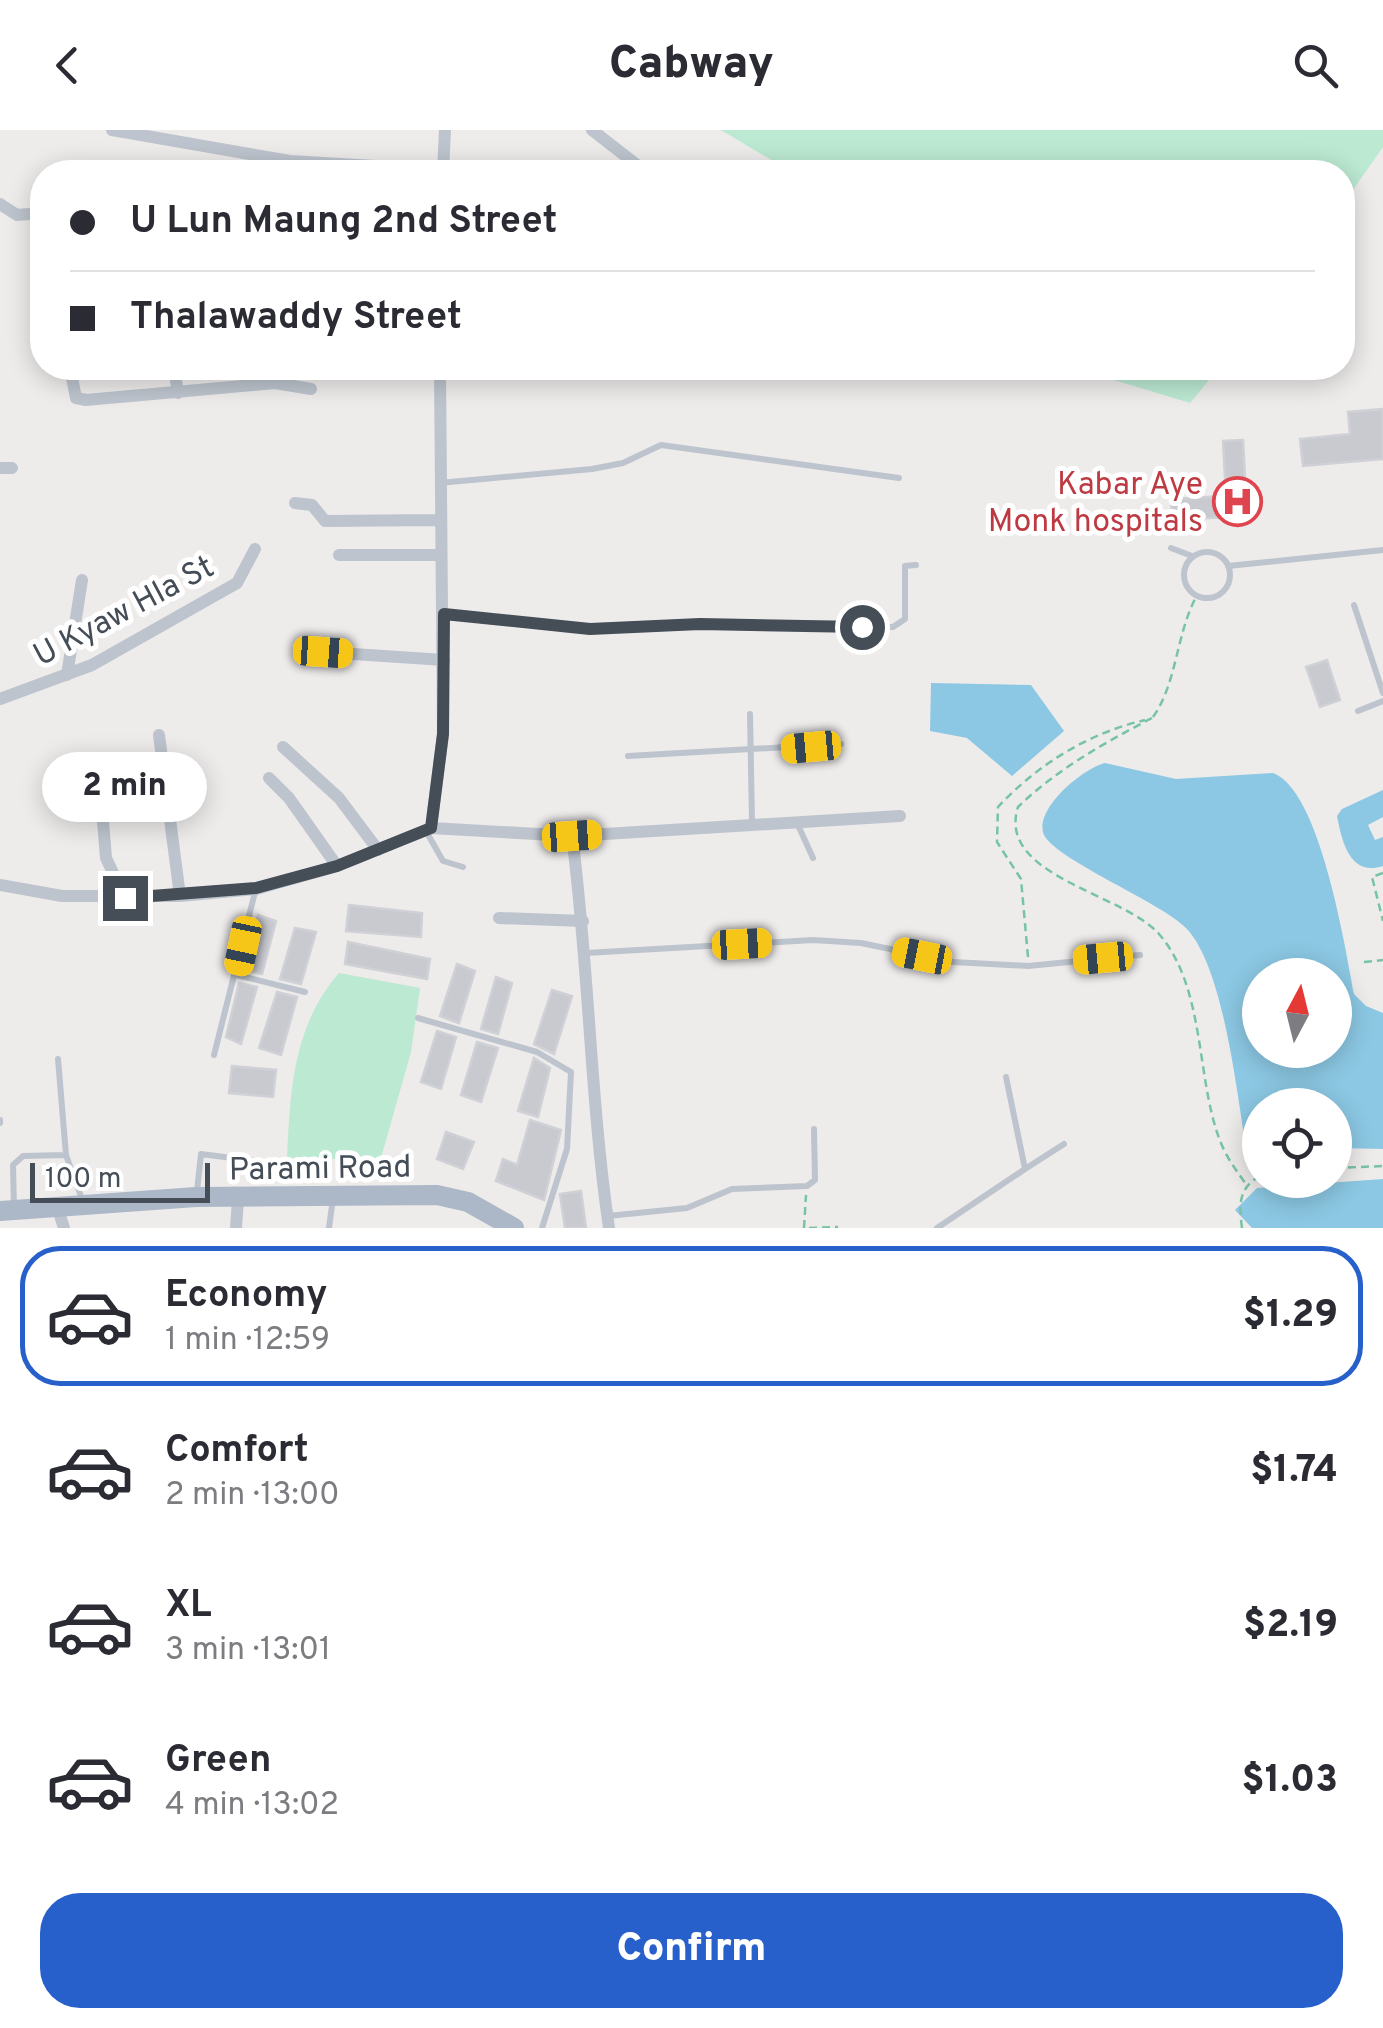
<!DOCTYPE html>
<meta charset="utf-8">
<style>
body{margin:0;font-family:Overpass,sans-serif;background:#f7f7f7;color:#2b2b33;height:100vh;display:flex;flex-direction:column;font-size:38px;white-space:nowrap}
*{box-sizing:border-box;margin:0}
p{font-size:32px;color:#7c7c81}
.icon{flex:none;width:55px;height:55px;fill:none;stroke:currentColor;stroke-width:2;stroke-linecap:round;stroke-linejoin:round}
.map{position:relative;height:1098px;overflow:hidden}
.sheet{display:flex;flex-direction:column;background:#fff;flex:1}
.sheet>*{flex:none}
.hud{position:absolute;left:30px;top:30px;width:1325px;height:220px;border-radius:40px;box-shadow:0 5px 25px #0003;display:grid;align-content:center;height:220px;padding:0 40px;background:#fff}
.needle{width:65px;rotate:7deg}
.controls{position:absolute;left:1242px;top:828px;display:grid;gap:20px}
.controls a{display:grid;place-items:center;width:110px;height:110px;border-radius:50%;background:#fff;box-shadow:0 5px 25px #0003;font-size:50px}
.scale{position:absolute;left:30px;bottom:25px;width:180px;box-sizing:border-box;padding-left:10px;border:5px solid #454d57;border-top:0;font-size:28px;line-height:35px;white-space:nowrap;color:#454d57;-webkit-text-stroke:8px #fff;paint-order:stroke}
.end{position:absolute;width:45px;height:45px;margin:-22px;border:12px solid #454d57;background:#fff;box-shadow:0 0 0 5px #fff}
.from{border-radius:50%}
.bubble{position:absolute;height:70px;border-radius:35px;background:#fff;box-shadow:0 5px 25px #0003;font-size:32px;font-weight:800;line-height:70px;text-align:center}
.car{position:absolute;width:30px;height:60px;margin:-30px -15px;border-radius:12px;box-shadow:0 0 8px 2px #0007;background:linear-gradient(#f5c518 24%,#345 0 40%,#f5c518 0 76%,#345 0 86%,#f5c518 0)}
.hud b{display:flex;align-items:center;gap:35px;height:95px;font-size:38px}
.hud b+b{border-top:2px solid #e1e1e2}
.hud i{width:25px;height:25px;background:#2b2b33}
ul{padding:18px 0 0;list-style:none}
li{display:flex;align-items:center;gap:30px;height:140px;margin:0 20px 15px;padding:0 20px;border:5px solid transparent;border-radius:40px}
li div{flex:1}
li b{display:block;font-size:38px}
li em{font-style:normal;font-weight:800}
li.on{border-color:#275fcb}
li>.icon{width:90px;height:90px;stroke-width:1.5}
.primary-button{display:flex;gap:20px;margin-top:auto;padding:20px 40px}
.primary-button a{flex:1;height:115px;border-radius:40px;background:#275fcb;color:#fff;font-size:40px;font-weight:800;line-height:115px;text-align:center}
header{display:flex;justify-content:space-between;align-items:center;height:130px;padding:0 40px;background:#fff;font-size:45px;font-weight:800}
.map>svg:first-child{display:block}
.green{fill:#bbe9d2}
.water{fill:#8cc8e3;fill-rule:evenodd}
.building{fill:#c8cad0;stroke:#cfd1d6;stroke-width:2.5}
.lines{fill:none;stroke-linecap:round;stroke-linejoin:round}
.path{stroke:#77c4a5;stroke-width:2.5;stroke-dasharray:8 5;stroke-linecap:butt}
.service{stroke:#bdc4cd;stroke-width:6}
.minor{stroke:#bdc4cd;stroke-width:12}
.primary{stroke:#acb8c8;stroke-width:20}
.route{stroke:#454d57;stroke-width:12}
.labels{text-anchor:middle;stroke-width:10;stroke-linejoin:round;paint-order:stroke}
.health-label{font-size:32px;fill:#be3a42;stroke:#fff;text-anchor:end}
.street-label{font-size:32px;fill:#454d57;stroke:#fff}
</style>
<header><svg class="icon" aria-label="back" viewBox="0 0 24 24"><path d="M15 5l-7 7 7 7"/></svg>Cabway<svg class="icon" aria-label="search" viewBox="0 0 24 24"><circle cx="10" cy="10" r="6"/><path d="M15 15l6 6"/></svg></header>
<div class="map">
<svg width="1383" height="1098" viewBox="0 0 1383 1098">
<rect width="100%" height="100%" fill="#eeebeb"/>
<path class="green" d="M721,0H1383V17L1343,74L1342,42H791Z
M1074,238H1219L1190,273Z
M339,843L420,858L411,922L381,1028L287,1030C290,961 293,896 339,843Z"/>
<path class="water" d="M931,553L1031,555L1064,601L1012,646L967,608L930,601Z
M1105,633L1176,649L1273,643C1320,660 1345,816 1354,864L1366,876L1383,883V1019L1335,1018V975H1260V1016L1245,1011C1236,957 1223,838 1187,799C1164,773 1048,727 1043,702C1037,676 1084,638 1105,633ZM1335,845V920H1260V845Z
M1383,660V687L1368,695L1375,710L1383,707V736C1350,747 1342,712 1337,686L1342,679Z
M1383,1049V1098H1252L1235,1080L1257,1058Z"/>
<path class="building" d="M1383,279V329L1303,336L1300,309L1350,304L1348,282Z
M1243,310L1247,386L1172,390L1171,369L1226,366L1223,311Z
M1327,530L1340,570L1320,577L1306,537Z
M349,775L422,783L421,807L346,801Z
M258,785L276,791L262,844L243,839Z
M295,798L316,802L301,854L280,849Z
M348,812L430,829L427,849L345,834Z
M457,834L475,841L459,893L440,886Z
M496,847L512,853L498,904L481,899Z
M239,853L257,857L241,914L226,907Z
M552,860L572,866L554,924L534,914Z
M277,862L297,867L281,925L259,918Z
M437,901L456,907L441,959L421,952Z
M477,912L498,918L481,972L461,965Z
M534,928L550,938L538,987L518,981Z
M232,936L276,940L273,967L229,963Z
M530,990L561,1000L544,1070L496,1051L503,1029L517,1035Z
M446,1002L474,1012L463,1039L437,1029Z
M581,1061L586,1098H565L560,1064Z"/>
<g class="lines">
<path class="path" d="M1153,587C1177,553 1176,505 1196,467
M1152,588C1104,613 1056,640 1018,677C996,746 1123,763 1159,804C1205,857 1196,945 1219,1008C1225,1025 1235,1039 1246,1054
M1383,743L1372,747L1383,791
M1028,827L1021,749L997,712L998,677C1038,634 1089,603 1145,590
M1364,832L1383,830
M1335,1038L1383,1036
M804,1098L806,1065
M809,1098L838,1097
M1242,1098C1239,1075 1238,1058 1260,1046"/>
<path class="service" d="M439,353L592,339L623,333L661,315L899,348
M1171,418L1192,426
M1184 445a23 23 0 1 1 46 0a23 23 0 1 1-46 0Z
M1228,436L1383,420
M1354,475L1383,563
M444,484L591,499L700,494L893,497L905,489V436L916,435
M1358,581L1383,571
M750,584L752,692
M628,626L841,614
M797,693L813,728
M426,701L443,731L463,737
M586,823L813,810L861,813L953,832L1028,836L1140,825
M237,845L305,862
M418,888L537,922L571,942L567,1019L542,1098
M214,925L255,762
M58,929L66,1025
M0,990V993
M1025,1039L1064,1014
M197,1061L201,1024L256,1031
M14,1078L13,1035L23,1026L66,1025L82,1069
M608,1086L687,1078L732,1059L807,1056L815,1050L814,999
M329,1098L333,1068
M937,1098L1025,1039L1006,947"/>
<path class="minor" d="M112,0L290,31L443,40
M592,0L646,42
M443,42L445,0
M0,74L17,85L42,83
M70,238L76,268L86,270L275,253L311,259
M174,238L178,263
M0,338H12
M295,373L312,375L325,391L439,390
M339,425H441
M323,522L444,530
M67,545L82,450
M0,569L92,535L237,453L255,419
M159,605L180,766
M283,617L339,668L378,720
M269,648L289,668L337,736
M100,655L106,728L125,768
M431,698L443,604L440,238
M572,706C589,836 590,968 609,1098
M0,755L62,766H180L256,759L337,736L431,698L572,706L900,686
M499,788L583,791
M57,1076L64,1098
M236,1098L238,1069"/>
<path class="primary" d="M0,1081L196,1067L437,1065L468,1072L514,1098"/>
</g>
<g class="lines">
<path class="route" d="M125,768L256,758L337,736L431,698L443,604L444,484L590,499L700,494L862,497"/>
</g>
<defs>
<symbol id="hospital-ring" viewBox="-11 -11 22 22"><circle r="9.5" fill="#fff" stroke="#e0444e" stroke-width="1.5"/><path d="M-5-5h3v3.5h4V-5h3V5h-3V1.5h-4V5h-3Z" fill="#e0444e"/></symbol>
</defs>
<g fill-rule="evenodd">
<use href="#hospital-ring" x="1210" y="344" width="55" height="55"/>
</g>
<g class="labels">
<g class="health-label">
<text x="1203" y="364">Kabar Aye<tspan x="1203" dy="37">Monk hospitals</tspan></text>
</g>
<g class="street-label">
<text transform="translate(123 480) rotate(-28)" y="11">U Kyaw Hla St</text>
<text transform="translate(320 1037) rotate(-1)" y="11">Parami Road</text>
</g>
</g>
</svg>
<div class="controls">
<a><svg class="needle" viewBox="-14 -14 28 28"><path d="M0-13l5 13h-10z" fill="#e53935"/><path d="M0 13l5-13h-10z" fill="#7c7c81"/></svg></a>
<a><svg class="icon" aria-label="locate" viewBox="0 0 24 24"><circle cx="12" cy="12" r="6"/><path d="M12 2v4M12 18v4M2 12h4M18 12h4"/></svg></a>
</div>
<div class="scale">100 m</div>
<i class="end from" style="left:862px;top:497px"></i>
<i class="end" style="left:125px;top:768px"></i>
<div class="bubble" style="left:42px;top:622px;width:165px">2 min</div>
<i class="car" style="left:323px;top:522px;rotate:94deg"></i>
<i class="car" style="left:811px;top:617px;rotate:265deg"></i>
<i class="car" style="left:572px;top:706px;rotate:86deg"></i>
<i class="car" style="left:742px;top:814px;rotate:87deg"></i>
<i class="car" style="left:243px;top:816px;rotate:192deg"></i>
<i class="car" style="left:922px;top:826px;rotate:281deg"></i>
<i class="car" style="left:1103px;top:828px;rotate:265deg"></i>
<div class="hud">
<b><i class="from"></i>U Lun Maung 2nd Street</b>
<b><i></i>Thalawaddy Street</b>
</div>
</div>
<section class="sheet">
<ul>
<li class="on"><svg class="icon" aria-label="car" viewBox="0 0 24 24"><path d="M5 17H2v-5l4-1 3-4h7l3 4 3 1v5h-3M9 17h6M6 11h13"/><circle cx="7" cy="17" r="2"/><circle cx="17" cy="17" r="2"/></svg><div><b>Economy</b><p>1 min · 12:59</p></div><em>$1.29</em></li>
<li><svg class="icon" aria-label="car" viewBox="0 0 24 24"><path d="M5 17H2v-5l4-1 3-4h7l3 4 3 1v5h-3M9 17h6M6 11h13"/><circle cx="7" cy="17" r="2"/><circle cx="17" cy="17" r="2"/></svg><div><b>Comfort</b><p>2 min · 13:00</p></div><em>$1.74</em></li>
<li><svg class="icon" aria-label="car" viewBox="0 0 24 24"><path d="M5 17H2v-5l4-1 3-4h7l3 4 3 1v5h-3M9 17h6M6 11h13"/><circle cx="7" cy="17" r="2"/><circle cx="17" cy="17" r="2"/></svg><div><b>XL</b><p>3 min · 13:01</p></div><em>$2.19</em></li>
<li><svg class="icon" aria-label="car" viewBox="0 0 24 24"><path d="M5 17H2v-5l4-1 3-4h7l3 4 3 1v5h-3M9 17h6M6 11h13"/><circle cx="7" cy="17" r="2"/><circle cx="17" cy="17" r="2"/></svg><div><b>Green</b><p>4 min · 13:02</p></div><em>$1.03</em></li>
</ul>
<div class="primary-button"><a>Confirm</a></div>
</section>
